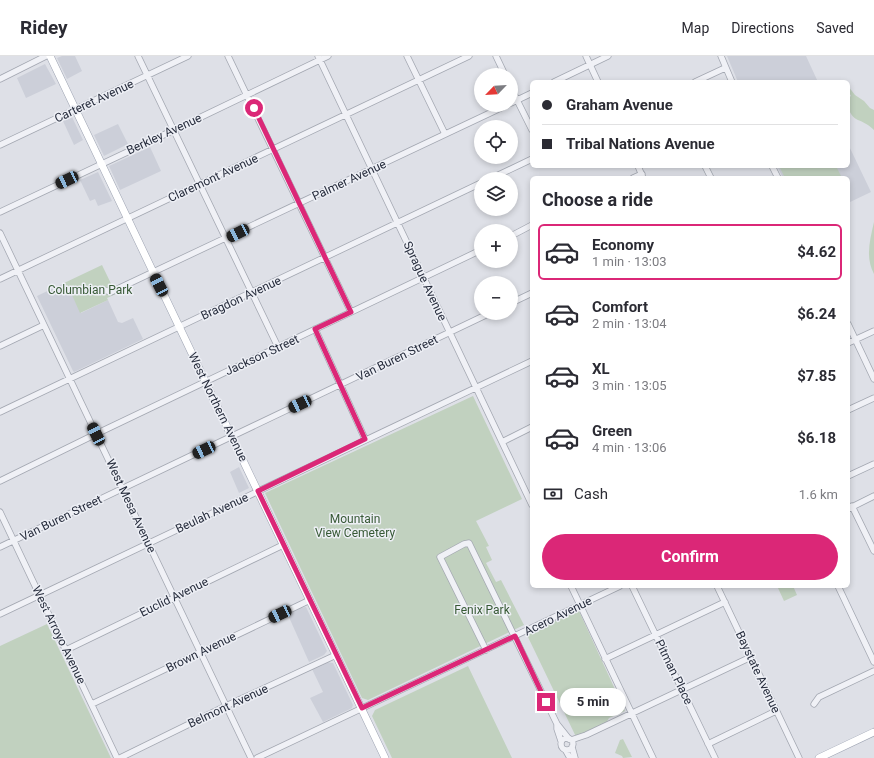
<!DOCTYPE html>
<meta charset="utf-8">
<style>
body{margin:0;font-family:Roboto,sans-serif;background:#f2f2f3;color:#2b2b33;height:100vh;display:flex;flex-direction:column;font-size:15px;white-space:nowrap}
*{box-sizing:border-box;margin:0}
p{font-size:13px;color:#7c7c81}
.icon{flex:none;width:22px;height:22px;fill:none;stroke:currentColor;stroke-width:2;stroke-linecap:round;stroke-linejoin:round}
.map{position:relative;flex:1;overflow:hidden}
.drawer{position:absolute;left:530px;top:120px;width:320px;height:412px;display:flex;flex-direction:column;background:#fff;border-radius:6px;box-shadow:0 2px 6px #0003}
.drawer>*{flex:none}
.top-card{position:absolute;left:530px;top:24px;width:320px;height:88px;border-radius:6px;box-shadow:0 2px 6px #0003;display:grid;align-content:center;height:88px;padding:0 12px;background:#fff}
.needle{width:26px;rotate:245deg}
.buttons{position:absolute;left:474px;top:12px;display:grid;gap:8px}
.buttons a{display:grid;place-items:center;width:44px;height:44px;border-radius:50%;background:#fff;box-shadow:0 2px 6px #0003;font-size:20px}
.end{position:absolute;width:18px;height:18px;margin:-9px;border:5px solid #db2777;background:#fff;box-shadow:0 0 0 2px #fff}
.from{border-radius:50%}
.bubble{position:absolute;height:28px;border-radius:14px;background:#fff;box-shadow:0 2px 6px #0003;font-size:13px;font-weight:700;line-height:28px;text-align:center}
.car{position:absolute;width:12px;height:24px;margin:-12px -6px;border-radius:5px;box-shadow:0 0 3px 1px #0007;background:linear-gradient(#222 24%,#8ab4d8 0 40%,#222 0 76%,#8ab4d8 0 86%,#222 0)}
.top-card b{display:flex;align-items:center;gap:14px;height:38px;font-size:15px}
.top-card b+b{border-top:1px solid #e1e1e2}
.top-card i{width:10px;height:10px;background:#2b2b33}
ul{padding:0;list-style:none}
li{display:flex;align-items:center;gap:12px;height:56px;margin:0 8px 6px;padding:0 4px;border:2px solid transparent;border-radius:6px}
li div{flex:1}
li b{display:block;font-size:15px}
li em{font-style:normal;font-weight:700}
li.on{border-color:#db2777}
li>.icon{width:36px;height:36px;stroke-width:1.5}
h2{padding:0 12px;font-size:18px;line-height:48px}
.pay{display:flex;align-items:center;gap:10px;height:44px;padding:0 12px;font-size:15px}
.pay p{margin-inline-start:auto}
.button{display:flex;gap:8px;margin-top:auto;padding:8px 12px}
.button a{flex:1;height:46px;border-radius:24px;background:#db2777;color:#fff;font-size:16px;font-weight:700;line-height:46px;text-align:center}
header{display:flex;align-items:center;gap:24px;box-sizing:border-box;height:56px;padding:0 20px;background:#fff;border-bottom:1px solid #e1e1e2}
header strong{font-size:19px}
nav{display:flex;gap:22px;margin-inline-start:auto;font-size:14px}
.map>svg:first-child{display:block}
.built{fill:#cccfd9}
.green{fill:#c1d1bf}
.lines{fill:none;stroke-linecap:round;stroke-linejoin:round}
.minor-casing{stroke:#a3a7b1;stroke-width:7}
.major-casing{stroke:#9da3b2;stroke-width:8}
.minor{stroke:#f0f1f6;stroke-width:5.5}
.major{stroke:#fff;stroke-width:7}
.route{stroke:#db2777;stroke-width:5}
.labels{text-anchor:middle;stroke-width:3;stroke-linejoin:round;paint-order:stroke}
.street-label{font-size:12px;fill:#272d3d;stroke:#edeff5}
.park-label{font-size:12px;fill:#375935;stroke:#edeff5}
</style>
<header>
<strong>Ridey</strong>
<nav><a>Map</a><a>Directions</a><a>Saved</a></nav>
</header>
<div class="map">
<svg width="874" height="702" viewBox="0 0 874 702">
<rect width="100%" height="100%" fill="#dee0e7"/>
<path class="built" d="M62,0H75L82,15L67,23L57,2Z
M727,0H806L818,26H738Z
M45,8L56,28L26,42L17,22Z
M72,61L83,84L74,89L63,65Z
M118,68L128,88L104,100L94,79Z
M848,88L871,136L848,147V122H783L777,110H848Z
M150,91L161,115L120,134L109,110Z
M98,116L112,145L98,150L95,143L90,145L80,124Z
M62,228L68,230L81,257L108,244L118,266L122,267L133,262L143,283L74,316L73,315L37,240Z
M239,411L249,432L239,437L230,416Z
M306,551L327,595L324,599L309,606L288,559L300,552Z
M327,606L333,607L353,649L352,652L348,654L323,666L310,642L323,636L312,613Z"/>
<path class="green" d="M848,30L855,39L864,45L870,52L874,54V74C861,60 848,69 848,42L851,40L848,34Z
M779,110H836L842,122H785Z
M874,166V218C865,201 870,184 874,166Z
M102,209L116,238L107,242L108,244L80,257L68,230L62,228Z
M473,340L522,443L476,465L489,490L486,491L492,504L486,507L496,526L501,524L524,569L368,644L362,642L265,437Z
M782,530H793L797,539L784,545L778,532Z
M576,555H579L625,655L609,662L604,671L578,685L527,579Z
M47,568L111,702H0V590Z
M468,610L512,702H392L372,660L375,654Z
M623,683L632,701L623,702L622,700L615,697L620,684Z"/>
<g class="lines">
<defs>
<path id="minor" d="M138,0L278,291
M228,0L351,256
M318,0L532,449
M407,0L445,78
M496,0L505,19
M586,0L598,26
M721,0L732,26
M0,23L46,0
M554,26L608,0
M695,26L725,12
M511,32L532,74
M511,47L532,37
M0,89L188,0
M638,110L643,122
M705,110L711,122
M772,110L778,122
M633,122L642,118
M490,123L532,103
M0,156L174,74L328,0
M0,177L251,702
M511,180L532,169
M0,223L469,0
M104,234L111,236L507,49
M511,247L532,237
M848,268L874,323
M315,273L365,383
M848,287L874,275
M0,290L44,269
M848,354L874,342
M0,356L481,127
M502,386L532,371
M848,420L874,408
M0,425L96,378L481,194
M852,450L874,495
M848,453L874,440
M0,456L117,702
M0,491L490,257
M571,530L653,702
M632,530L715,702
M717,530L799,702
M838,530L874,606
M0,558L532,305
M66,594L283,489
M486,594L440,501L464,488L469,487L557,668L569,683
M605,603L725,546
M92,648L310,544
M814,648L819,641L874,615
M557,668V673L561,685
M561 688a6 6 0 1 1 12 0a6 6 0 1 1-12 0Z
M571,684L586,679L751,601
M708,688L776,655
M572,691L575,702
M566,695L570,702
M120,702L226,650L336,599
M257,702L620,530"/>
<path id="major" d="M50,0L385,702
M819,702L874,676"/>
</defs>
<use href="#minor" class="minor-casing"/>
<use href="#major" class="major-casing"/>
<use href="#minor" class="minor"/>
<use href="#major" class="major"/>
</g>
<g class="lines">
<path class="route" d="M254,52L351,256L315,273L365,383L258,435L362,652L515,580L546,646"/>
</g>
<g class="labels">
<g class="street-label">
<text transform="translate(94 45) rotate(-25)" y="4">Carteret Avenue</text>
<text transform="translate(164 78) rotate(-25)" y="4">Berkley Avenue</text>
<text transform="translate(213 122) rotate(-25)" y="4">Claremont Avenue</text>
<text transform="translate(349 124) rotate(-25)" y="4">Palmer Avenue</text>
<text transform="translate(425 225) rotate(65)" y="4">Sprague Avenue</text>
<text transform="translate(241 242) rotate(-25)" y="4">Bragdon Avenue</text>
<text transform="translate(262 299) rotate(-25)" y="4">Jackson Street</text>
<text transform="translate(397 302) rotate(-26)" y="4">Van Buren Street</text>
<text transform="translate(218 351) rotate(64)" y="4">West Northern Avenue</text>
<text transform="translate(131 450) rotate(65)" y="4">West Mesa Avenue</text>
<text transform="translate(212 457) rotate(-25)" y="4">Beulah Avenue</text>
<text transform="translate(61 462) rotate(-26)" y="4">Van Buren Street</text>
<text transform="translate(174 541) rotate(-26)" y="4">Euclid Avenue</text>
<text transform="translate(558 560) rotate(-26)" y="4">Acero Avenue</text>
<text transform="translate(59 579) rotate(64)" y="4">West Arroyo Avenue</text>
<text transform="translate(201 596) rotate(-26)" y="4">Brown Avenue</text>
<text transform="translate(674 616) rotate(64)" y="4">Pitman Place</text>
<text transform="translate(758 616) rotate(65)" y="4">Baystate Avenue</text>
<text transform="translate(228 650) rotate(-25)" y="4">Belmont Avenue</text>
</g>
<g class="park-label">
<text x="90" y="238">Columbian Park</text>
<text x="355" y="467">Mountain<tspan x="355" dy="14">View Cemetery</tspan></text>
<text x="482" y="558">Fenix Park</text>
</g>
</g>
</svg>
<div class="buttons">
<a><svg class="needle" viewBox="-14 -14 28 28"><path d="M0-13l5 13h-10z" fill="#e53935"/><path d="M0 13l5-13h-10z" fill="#7c7c81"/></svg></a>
<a><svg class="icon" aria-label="locate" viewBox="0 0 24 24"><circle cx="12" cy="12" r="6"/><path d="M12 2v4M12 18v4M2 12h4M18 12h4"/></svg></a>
<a><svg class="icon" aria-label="layers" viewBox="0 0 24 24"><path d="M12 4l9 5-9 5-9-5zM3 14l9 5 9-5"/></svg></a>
<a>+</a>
<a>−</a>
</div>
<i class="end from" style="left:254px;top:52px"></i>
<i class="end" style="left:546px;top:646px"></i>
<div class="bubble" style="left:560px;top:632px;width:66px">5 min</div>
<i class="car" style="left:67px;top:124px;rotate:245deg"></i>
<i class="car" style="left:238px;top:177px;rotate:244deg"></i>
<i class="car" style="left:159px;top:229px;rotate:333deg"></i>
<i class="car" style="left:300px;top:348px;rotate:245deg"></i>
<i class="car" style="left:96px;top:378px;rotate:334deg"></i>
<i class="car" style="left:204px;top:394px;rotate:245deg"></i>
<i class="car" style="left:280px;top:558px;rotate:245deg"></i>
<div class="top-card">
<b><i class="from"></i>Graham Avenue</b>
<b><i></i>Tribal Nations Avenue</b>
</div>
<section class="drawer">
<h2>Choose a ride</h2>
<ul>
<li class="on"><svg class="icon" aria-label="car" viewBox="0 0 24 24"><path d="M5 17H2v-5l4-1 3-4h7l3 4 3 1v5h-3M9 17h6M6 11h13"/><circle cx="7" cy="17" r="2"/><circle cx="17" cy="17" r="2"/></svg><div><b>Economy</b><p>1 min · 13:03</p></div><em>$4.62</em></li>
<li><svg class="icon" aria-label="car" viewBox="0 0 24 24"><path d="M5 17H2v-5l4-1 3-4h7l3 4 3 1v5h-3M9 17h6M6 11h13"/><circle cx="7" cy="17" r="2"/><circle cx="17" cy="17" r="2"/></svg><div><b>Comfort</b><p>2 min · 13:04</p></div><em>$6.24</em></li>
<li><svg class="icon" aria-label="car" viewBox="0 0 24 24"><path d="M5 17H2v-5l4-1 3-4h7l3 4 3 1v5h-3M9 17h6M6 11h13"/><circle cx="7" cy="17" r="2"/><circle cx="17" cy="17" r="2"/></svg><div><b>XL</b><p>3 min · 13:05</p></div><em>$7.85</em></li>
<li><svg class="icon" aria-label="car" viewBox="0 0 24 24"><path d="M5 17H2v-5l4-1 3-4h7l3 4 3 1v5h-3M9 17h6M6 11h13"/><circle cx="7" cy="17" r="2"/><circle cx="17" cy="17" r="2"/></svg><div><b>Green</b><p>4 min · 13:06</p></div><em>$6.18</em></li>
</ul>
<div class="pay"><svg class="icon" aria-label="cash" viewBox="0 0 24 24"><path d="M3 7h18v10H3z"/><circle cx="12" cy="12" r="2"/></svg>Cash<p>1.6 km</p></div>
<div class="button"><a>Confirm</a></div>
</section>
</div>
